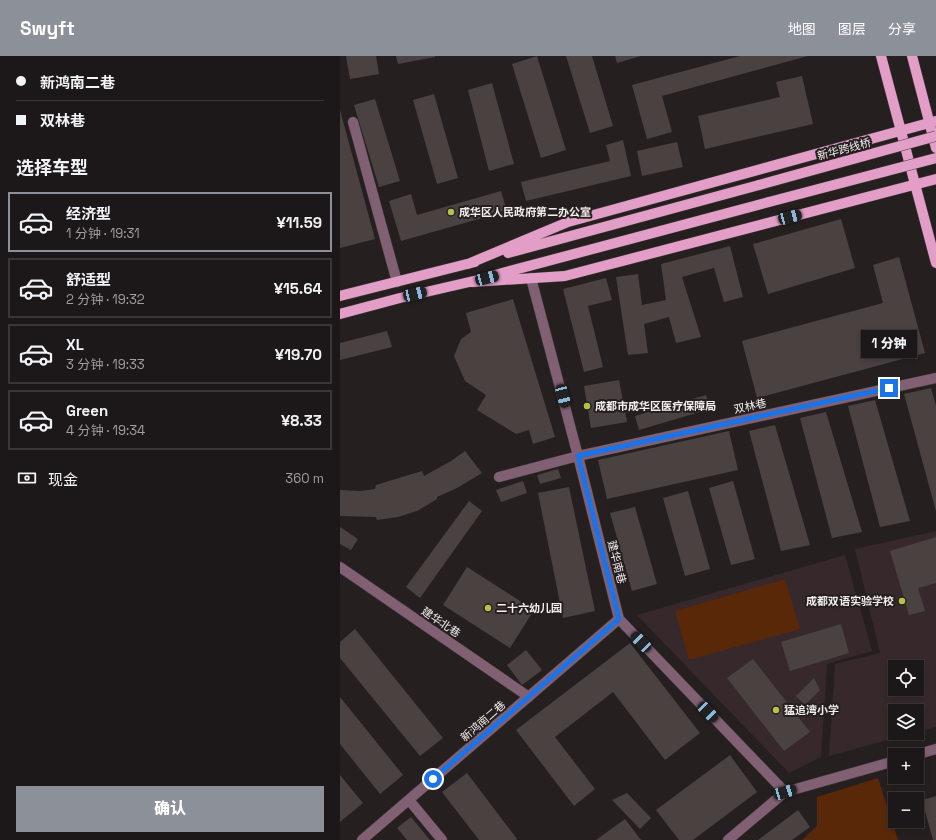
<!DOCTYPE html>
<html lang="zh">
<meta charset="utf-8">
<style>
body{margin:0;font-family:"Space Grotesk","Noto Sans SC",sans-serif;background:#252021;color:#f1f3f6;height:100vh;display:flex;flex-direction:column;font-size:15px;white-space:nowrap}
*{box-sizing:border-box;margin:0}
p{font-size:13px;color:#a09fa2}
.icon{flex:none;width:22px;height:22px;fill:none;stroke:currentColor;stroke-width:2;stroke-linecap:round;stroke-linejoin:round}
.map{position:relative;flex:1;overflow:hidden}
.side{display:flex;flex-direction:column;background:#1c1718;width:340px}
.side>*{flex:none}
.top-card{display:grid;align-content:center;height:88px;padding:0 16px;background:#1c1718}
.tools{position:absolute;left:548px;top:604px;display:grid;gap:8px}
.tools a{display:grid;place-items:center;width:36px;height:36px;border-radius:0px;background:#1c1718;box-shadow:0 2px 6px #0003,0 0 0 1px #3a3637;font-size:20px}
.end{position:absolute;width:18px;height:18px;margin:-9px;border:5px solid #1a73e8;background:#fff;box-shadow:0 0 0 2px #fff}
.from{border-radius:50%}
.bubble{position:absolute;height:28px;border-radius:0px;background:#1c1718;box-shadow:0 2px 6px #0003,0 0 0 1px #3a3637;font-size:13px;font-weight:800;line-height:28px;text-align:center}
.car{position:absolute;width:12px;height:24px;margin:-12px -6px;border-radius:5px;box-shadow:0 0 3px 1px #0007;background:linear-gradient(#222 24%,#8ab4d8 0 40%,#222 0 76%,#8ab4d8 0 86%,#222 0)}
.top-card b{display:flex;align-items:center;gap:14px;height:38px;font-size:15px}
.top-card b+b{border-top:1px solid #3a3637}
.top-card i{width:10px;height:10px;background:#f1f3f6}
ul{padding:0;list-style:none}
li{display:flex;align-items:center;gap:12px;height:60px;margin:0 8px 6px;padding:0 8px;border:2px solid #3a3637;border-radius:0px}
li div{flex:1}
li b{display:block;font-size:15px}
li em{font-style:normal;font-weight:800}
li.on{border-color:#8c9099}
li>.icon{width:36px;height:36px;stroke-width:1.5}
h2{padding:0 16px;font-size:18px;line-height:48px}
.pay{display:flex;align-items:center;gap:10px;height:44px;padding:0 16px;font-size:15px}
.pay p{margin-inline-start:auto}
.cta{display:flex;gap:8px;margin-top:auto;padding:8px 16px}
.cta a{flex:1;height:46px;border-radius:0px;background:#8c9099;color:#fff;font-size:16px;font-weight:800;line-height:46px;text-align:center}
header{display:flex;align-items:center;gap:24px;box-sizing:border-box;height:56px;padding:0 20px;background:#8c9099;color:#fff}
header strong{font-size:19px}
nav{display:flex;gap:22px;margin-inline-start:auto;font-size:14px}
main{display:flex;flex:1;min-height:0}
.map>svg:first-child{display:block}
.built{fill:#36282b;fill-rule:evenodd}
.green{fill:#592809}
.building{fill:#4a4241}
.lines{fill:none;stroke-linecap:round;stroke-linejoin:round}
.minor-casing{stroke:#433c3d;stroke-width:11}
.major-casing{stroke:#433c3d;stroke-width:11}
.minor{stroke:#816073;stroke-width:10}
.major{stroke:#e39ec8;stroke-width:10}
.major-bridge-casing{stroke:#433c3d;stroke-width:11;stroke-linecap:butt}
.major-bridge{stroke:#e39ec8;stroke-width:10}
.route{stroke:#1a73e8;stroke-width:5}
.poi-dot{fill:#b4c24a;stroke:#261f20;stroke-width:1.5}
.labels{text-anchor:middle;stroke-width:4;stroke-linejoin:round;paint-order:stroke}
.street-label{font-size:11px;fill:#f3edee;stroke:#261f20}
.poi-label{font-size:11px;font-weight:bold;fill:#f3edee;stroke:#261f20;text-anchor:start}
</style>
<header>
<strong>Swyft</strong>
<nav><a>地图</a><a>图层</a><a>分享</a></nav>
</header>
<main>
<section class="side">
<div class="top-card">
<b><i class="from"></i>新鸿南二巷</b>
<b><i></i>双林巷</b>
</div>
<h2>选择车型</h2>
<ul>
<li class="on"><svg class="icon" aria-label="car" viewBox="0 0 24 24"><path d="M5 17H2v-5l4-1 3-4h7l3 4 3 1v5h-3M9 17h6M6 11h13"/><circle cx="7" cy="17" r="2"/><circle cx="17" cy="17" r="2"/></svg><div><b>经济型</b><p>1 分钟 · 19:31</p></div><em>¥11.59</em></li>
<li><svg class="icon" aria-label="car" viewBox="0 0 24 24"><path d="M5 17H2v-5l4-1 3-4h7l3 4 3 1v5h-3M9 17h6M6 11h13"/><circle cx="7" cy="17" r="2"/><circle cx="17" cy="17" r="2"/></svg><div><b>舒适型</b><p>2 分钟 · 19:32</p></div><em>¥15.64</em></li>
<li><svg class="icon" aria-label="car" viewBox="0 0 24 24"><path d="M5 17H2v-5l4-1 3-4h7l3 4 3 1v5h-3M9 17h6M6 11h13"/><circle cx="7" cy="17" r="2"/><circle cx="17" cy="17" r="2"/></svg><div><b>XL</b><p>3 分钟 · 19:33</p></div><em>¥19.70</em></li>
<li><svg class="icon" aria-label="car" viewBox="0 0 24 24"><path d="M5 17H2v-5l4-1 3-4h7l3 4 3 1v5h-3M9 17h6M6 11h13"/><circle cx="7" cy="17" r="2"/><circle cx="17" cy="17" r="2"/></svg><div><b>Green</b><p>4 分钟 · 19:34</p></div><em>¥8.33</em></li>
</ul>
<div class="pay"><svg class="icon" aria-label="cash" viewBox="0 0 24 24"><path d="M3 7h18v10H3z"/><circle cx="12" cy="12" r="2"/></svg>现金<p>360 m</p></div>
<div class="cta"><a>确认</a></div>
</section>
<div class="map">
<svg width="596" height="784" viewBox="0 0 596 784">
<rect width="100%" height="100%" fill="#261f20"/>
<path class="built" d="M596,475V671L577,676V655H555V677H573L489,700L495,608L540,597L515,493ZM555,611H577V633H555Z
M505,499L532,595L487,608L481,701L449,717L297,559Z"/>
<path class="green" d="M445,523L460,573L349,604L335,555Z
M538,722L558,784H462L477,770V741Z"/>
<path class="building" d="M6,0H36L39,18L10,23Z
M56,0H95V1L58,8Z
M197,0L226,94L201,102L172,8Z
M226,0H252L273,70L250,77Z
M275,0H301L277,7Z
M400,0H468L322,40L332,76L307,83L292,29Z
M462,20L473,68L365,93L358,60L440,41L436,26Z
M152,27L174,108L149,115L128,34Z
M94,38L118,122L97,128L73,44Z
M35,43L60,125L39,131L14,49Z
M0,54L35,183L0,192Z
M283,84L291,120L186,145L181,126L270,105L266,89Z
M337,86L343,111L302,120L297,95Z
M161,135L167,155L61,185L49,145L71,138L77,159Z
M501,163L515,212L428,238L413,188Z
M390,190L403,241L384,246L374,212L342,221L361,281L336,287L329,261L304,268L308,297L288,299L276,221L298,218L302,249L326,244L321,208Z
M559,201L585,297L417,342L402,285L543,247L533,209Z
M266,222L272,244L248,250L263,311L244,316L223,233Z
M173,243L215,381L193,388L189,374L176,378L137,354L146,339L125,325L114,300L121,283L131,276L126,257Z
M47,275L52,291L0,304V287Z
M279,324L287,366L251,372L244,330Z
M591,332L596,350V455L564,338Z
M366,339L370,353L299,374L295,360Z
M535,344L570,465L540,471L508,350Z
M486,356L522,476L492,482L460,362Z
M435,369L470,489L441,495L409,375Z
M389,375L398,414L267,443L258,404Z
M125,395L142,417L117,432L97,441V443L77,455L58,461L37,464L36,461L0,460V434L21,435L35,433L36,429L82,415L84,420L111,405Z
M218,413L221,422L200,428L197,419Z
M183,425L187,437L161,446L156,434Z
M393,425L415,503L391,509L369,432Z
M229,431L255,555L223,562L198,437Z
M348,435L370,513L345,520L323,442Z
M129,445L142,455L80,542L66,531Z
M295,451L317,528L292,535L270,457Z
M0,471L18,483L11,494L0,488Z
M596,481V527L578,532L585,555L569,559L550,495Z
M127,511L194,554L170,592L103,549Z
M501,568L509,597L450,615L441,586Z
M15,573L103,682L80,700L0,602V586Z
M290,587L360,677L325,704L273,636L215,681L255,733L234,750L176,674Z
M186,594L202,614L182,629L167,609Z
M413,603L470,676L444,695L387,622Z
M474,622L480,634L465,649L456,640Z
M0,641L63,719L40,738L0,688Z
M390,699L417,736L353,784H339L316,754Z
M127,717L177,783L176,784H139L102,736Z
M0,719L23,747L0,766Z
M287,737L311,762L300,773L272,744Z
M596,740V784H593L582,744Z
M458,754L470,771L452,784H418Z
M71,761L90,784H67L57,772Z
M285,763L301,784H256Z"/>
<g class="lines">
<defs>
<path id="minor" d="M13,66L57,226
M191,222L238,400L279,563L445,736
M159,421L238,400L596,322
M0,511L189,641
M575,699L596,693
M69,744L102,784
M22,784L279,563
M388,784L445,736L555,705"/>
<path id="major" d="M541,0L596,207
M572,0L596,92
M168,197L419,129
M128,208L228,166L596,65
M155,219L429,146
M132,226L225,220L596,123
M0,240L135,206
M0,258L60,242L138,224"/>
</defs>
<use href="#minor" class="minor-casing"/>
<use href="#major" class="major-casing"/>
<use href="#minor" class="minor"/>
<use href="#major" class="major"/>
<defs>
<path id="major-bridge" d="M419,129L596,80
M429,146L596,102"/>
</defs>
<use href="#major-bridge" class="major-bridge-casing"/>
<use href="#major-bridge" class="major-bridge"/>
</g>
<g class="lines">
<path class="route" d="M93,723L279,563L238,400L549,332"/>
</g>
<g class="poi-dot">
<circle cx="111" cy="156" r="4"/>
<circle cx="247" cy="350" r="4"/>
<circle cx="562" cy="545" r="4"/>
<circle cx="148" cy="552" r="4"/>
<circle cx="436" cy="654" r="4"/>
</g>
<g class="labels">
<g class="street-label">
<text transform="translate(504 93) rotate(-15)" y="4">新华跨线桥</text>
<text transform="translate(410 350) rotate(-12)" y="4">双林巷</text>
<text transform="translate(277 506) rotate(76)" y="4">建华南巷</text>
<text transform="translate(101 566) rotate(34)" y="4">建华北巷</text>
<text transform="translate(143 665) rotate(-41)" y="4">新鸿南二巷</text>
</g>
<g class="poi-label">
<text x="119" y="160">成华区人民政府第二办公室</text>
<text x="255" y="354">成都市成华区医疗保障局</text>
<text x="554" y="549" text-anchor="end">成都双语实验学校</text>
<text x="156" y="556">二十六幼儿园</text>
<text x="444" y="658">猛追湾小学</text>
</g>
</g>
</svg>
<div class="tools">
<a><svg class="icon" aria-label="locate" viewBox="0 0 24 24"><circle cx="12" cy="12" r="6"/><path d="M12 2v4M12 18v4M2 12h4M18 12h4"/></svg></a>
<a><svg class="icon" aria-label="layers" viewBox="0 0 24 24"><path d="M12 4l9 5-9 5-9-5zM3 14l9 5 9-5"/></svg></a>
<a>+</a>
<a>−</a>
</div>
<i class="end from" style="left:93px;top:723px"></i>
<i class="end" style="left:549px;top:332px"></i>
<div class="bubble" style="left:521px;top:274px;width:56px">1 分钟</div>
<i class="car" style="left:450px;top:161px;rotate:75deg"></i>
<i class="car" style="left:147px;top:222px;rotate:75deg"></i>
<i class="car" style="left:75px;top:238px;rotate:77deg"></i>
<i class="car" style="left:223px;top:340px;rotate:165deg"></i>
<i class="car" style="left:301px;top:586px;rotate:316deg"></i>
<i class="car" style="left:368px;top:656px;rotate:136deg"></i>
<i class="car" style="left:445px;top:736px;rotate:74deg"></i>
</div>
</main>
